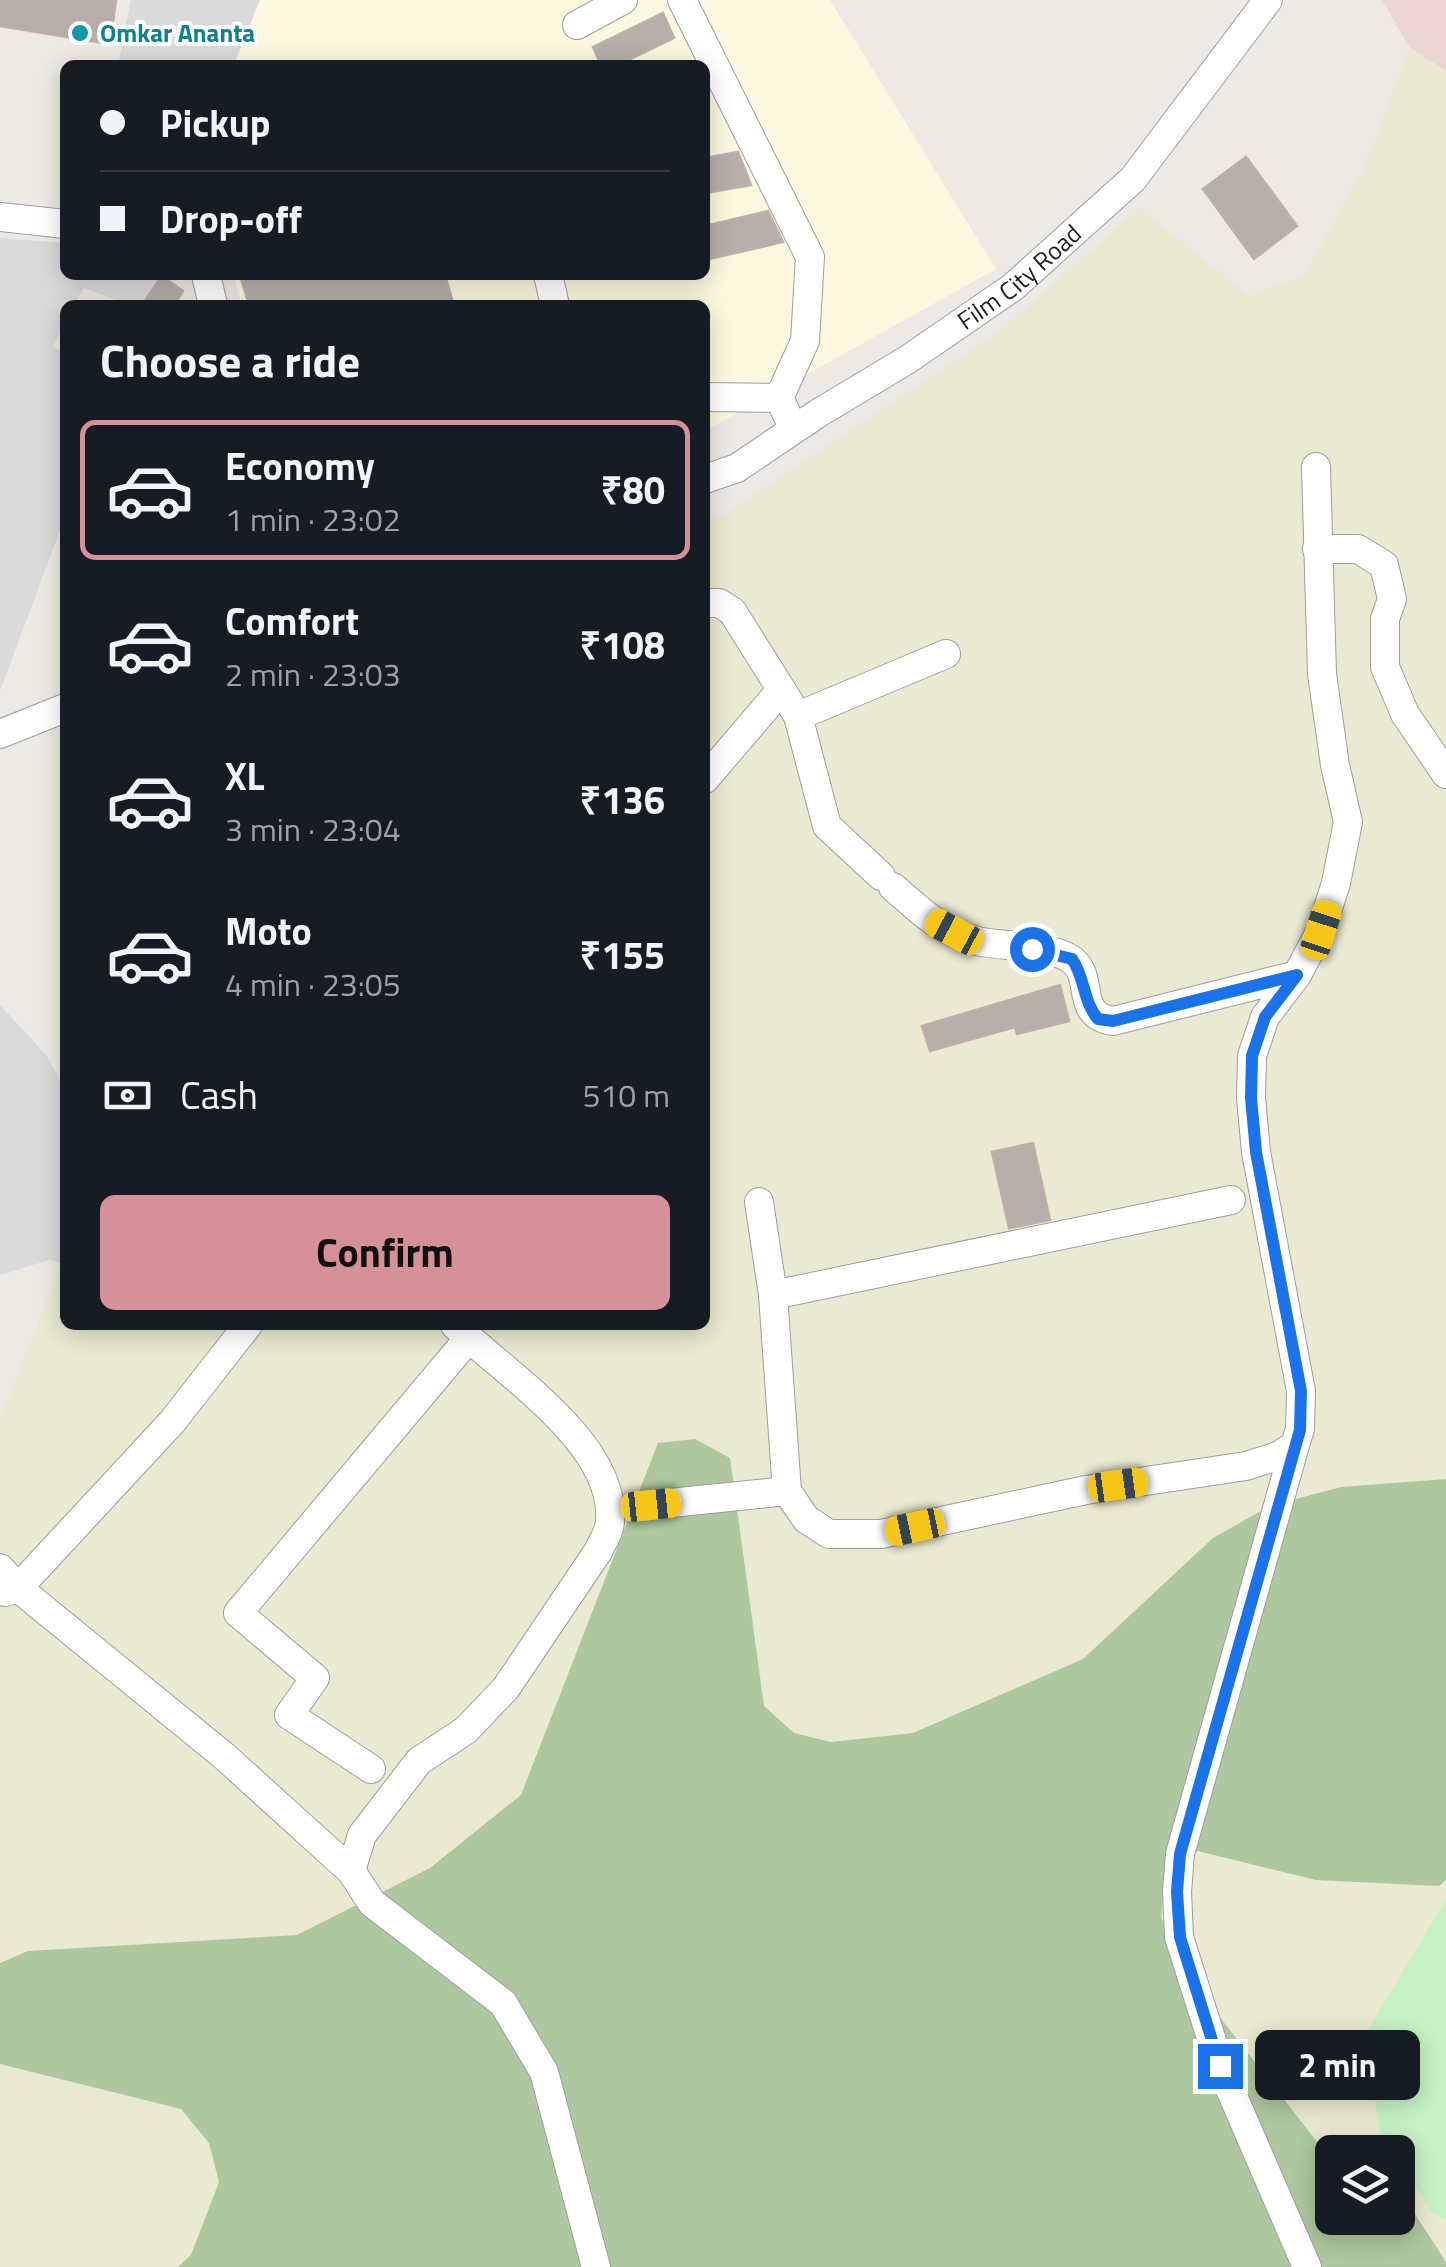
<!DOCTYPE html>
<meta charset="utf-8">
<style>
body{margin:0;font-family:"Titillium Web",sans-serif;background:#242831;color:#f1f3f6;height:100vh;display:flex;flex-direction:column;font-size:38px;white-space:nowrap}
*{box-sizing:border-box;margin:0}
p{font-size:32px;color:#9ea1a6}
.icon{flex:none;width:55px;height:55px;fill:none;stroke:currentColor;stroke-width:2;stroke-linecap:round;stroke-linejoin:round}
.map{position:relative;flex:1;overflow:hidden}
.side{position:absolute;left:60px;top:300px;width:650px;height:1030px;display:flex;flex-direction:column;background:#171b24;border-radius:15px;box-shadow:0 5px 25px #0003}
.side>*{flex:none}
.guide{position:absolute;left:60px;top:60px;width:650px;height:220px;border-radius:15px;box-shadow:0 5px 25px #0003;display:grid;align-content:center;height:220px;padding:0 40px;background:#171b24}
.controls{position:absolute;left:1315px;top:2135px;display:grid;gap:20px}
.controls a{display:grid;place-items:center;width:100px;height:100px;border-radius:15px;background:#171b24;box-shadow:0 5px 25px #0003;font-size:50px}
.end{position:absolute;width:45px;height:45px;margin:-22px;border:12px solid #1a73e8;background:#fff;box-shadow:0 0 0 5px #fff}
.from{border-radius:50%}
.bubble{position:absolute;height:70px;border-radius:15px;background:#171b24;box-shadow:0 5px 25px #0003;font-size:32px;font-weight:700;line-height:70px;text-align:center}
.car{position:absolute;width:30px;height:60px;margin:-30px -15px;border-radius:12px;box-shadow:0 0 8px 2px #0007;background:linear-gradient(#f5c518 24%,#345 0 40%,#f5c518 0 76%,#345 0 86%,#f5c518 0)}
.guide b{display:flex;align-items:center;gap:35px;height:95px;font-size:38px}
.guide b+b{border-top:2px solid #363941}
.guide i{width:25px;height:25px;background:#f1f3f6}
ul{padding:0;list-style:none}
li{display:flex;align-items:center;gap:30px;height:140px;margin:0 20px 15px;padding:0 20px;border:5px solid transparent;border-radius:15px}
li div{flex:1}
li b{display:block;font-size:38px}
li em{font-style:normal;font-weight:700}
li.selected{border-color:#d59098}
li>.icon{width:90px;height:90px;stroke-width:1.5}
h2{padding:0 40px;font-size:45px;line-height:120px}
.pay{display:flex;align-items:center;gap:25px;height:110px;padding:0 40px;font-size:38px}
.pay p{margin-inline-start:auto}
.action{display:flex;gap:20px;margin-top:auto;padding:20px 40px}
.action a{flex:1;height:115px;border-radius:15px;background:#d59098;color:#111;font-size:40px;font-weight:700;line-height:115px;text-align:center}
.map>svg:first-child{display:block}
.residential{fill:#dbdada}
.commercial{fill:#ecd5d6}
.education{fill:#fbf8df}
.farmland{fill:#eae9d1;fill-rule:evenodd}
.forest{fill:#adc79e}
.park{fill:#c6f2c6}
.building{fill:#b6aeaa;stroke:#bdb0a8;stroke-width:2.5}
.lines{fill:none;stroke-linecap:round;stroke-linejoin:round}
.minor-casing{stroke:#9e9e9e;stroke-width:30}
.minor{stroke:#fff;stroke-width:28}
.route{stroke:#1a73e8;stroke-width:12}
.culture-dot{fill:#0f9aa8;stroke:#fff;stroke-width:4}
.labels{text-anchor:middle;stroke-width:8;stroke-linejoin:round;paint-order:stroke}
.culture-label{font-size:25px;font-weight:bold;fill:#0d838f;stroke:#fff;text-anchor:start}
.street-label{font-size:25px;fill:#1d1d1d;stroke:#fff}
</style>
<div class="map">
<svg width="1446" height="2267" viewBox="0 0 1446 2267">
<rect width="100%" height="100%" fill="#ede9e4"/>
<path class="residential" d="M131,0H260L234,65H118Z
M0,238L65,243V275L159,277L148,305H130L84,288L74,305H65V323L53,346L65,354V517L0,691Z
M0,1005L47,1056L65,1090V1264L49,1260L0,1275Z"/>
<path class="commercial" d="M1382,0H1446V71L1410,48Z"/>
<path class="education" d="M260,0H830L996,269L705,431V305H241L234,275H705V65H234Z"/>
<path class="farmland" d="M1410,48L1446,71V2267H0V1421L65,1255V1325H705V521L726,514L999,332L1140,208L1248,296L1304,277L1365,166ZM1332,2152H1398V2218H1332Z"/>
<path class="forest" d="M695,1439L730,1458L764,1706L794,1733L831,1742L913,1733L1083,1659L1213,1538L1270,1506L1341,1487L1446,1479V1880L1439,1886L1316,1880L1198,1851L1165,1876L1161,1918L1222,2020L1332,2161V2218H1398V2210L1413,2211L1446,2262V2267H178L191,2255L219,2182L209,2143L181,2109L0,2064V1963L28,1951L297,1935L430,1868L521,1795L658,1443Z"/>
<path class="park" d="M1446,1900V2220L1431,2211L1398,2158V2152H1394L1379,2128L1367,2031Z"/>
<path class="building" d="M0,0H116L110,44L0,26Z
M663,13L674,38L618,65H601L593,47Z
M738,152L751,185L705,193V158Z
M1246,157L1297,226L1254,259L1203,189Z
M768,211L783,242L705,260V226Z
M251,275H445L452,299L433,305H249L241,278Z
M162,276L183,291L174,305H154L146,299Z
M1060,985L1069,1021L1017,1034L1015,1027L930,1051L922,1026Z
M1033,1143L1050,1220L1009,1228L992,1152Z"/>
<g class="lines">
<defs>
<g id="minor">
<path d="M682,0L810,257L805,341L779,398L794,429"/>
<path d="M577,25L623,0"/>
<path d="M0,217L65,224"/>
<path d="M206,275L213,305"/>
<path d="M548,275L555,305"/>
<path d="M705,397L779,398"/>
<path id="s1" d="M705,479L737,468L817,414L907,360L1013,287L1133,179L1268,0"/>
<path d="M1317,549H1358L1384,565L1392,599L1385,619V667L1405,714L1446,774"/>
<path d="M705,603H719L732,611L798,716L827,826L881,876"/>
<path d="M798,716L946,654"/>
<path d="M0,734L65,708"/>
<path d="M705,779L781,690"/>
<path d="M893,887C919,910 943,933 977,941C1003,947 1046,944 1069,958C1097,974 1072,1015 1113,1021L1297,975"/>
<path d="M759,1202L773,1295L787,1491"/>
<path d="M773,1295L1231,1200"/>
<path d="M1295,1445L1180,1854L1177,1892L1179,1937L1220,2066L1307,2267"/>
<path d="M651,1505L787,1491L806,1519L829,1534H881L1086,1490L1246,1466L1278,1456L1295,1445L1300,1429L1301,1391L1256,1152L1251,1098L1252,1056L1265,1017L1297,975L1321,930L1336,883L1348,822L1335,765L1322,674L1316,467"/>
<path d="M0,1568L18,1588L224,1756L351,1871L372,1903L503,2003L544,2072L596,2267"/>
<path d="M5,1592L18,1588L172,1422L248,1325"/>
<path d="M371,1769L289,1715L315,1678L238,1613L469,1338"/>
<path d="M351,1871L362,1835L419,1761L466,1730L506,1688L599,1550C603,1540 610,1531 610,1521C616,1443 505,1374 455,1325"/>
</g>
</defs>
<use href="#minor" class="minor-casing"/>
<use href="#minor" class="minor"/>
</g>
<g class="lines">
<path class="route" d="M1032,949L1072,959C1085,977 1083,1002 1098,1019L1113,1021L1297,975L1265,1017L1252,1056L1251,1098L1256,1152L1301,1391L1300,1430L1180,1854L1177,1892L1180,1937L1220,2066"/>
</g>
<circle class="culture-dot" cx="80" cy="33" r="10"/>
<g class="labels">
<g class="culture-label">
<text x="100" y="42">Omkar Ananta</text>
</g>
<g class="street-label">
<text dy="9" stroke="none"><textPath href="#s1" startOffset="375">Film City Road</textPath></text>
</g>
</g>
</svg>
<div class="controls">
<a><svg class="icon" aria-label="layers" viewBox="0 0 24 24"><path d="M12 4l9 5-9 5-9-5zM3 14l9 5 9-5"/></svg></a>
</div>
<i class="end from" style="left:1032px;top:949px"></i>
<i class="end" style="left:1220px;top:2066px"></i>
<div class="bubble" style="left:1255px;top:2030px;width:165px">2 min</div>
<i class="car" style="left:1321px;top:930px;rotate:18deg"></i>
<i class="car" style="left:954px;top:932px;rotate:298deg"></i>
<i class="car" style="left:1118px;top:1485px;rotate:82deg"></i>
<i class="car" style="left:651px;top:1505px;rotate:84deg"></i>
<i class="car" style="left:915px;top:1527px;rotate:258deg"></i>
<div class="guide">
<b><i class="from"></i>Pickup</b>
<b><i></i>Drop-off</b>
</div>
<section class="side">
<h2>Choose a ride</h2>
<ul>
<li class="selected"><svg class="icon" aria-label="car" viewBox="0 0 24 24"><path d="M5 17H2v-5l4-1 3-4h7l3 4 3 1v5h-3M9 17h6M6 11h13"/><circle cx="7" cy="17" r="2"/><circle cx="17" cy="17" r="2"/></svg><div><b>Economy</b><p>1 min · 23:02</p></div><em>₹80</em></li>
<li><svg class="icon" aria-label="car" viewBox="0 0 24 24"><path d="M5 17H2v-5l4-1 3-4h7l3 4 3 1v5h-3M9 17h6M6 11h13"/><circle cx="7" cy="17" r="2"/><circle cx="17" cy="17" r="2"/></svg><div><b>Comfort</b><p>2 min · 23:03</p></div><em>₹108</em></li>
<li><svg class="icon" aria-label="car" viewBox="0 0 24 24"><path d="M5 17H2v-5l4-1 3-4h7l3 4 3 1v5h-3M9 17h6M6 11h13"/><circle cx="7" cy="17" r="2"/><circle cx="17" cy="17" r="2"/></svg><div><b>XL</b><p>3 min · 23:04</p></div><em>₹136</em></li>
<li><svg class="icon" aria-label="car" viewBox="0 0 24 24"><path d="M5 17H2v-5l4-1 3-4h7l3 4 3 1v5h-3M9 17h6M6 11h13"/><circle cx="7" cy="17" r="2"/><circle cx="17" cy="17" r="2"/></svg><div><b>Moto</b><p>4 min · 23:05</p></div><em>₹155</em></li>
</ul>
<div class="pay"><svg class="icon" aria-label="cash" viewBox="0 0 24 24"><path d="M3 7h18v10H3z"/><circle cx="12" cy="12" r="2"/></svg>Cash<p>510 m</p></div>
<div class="action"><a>Confirm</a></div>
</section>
</div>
